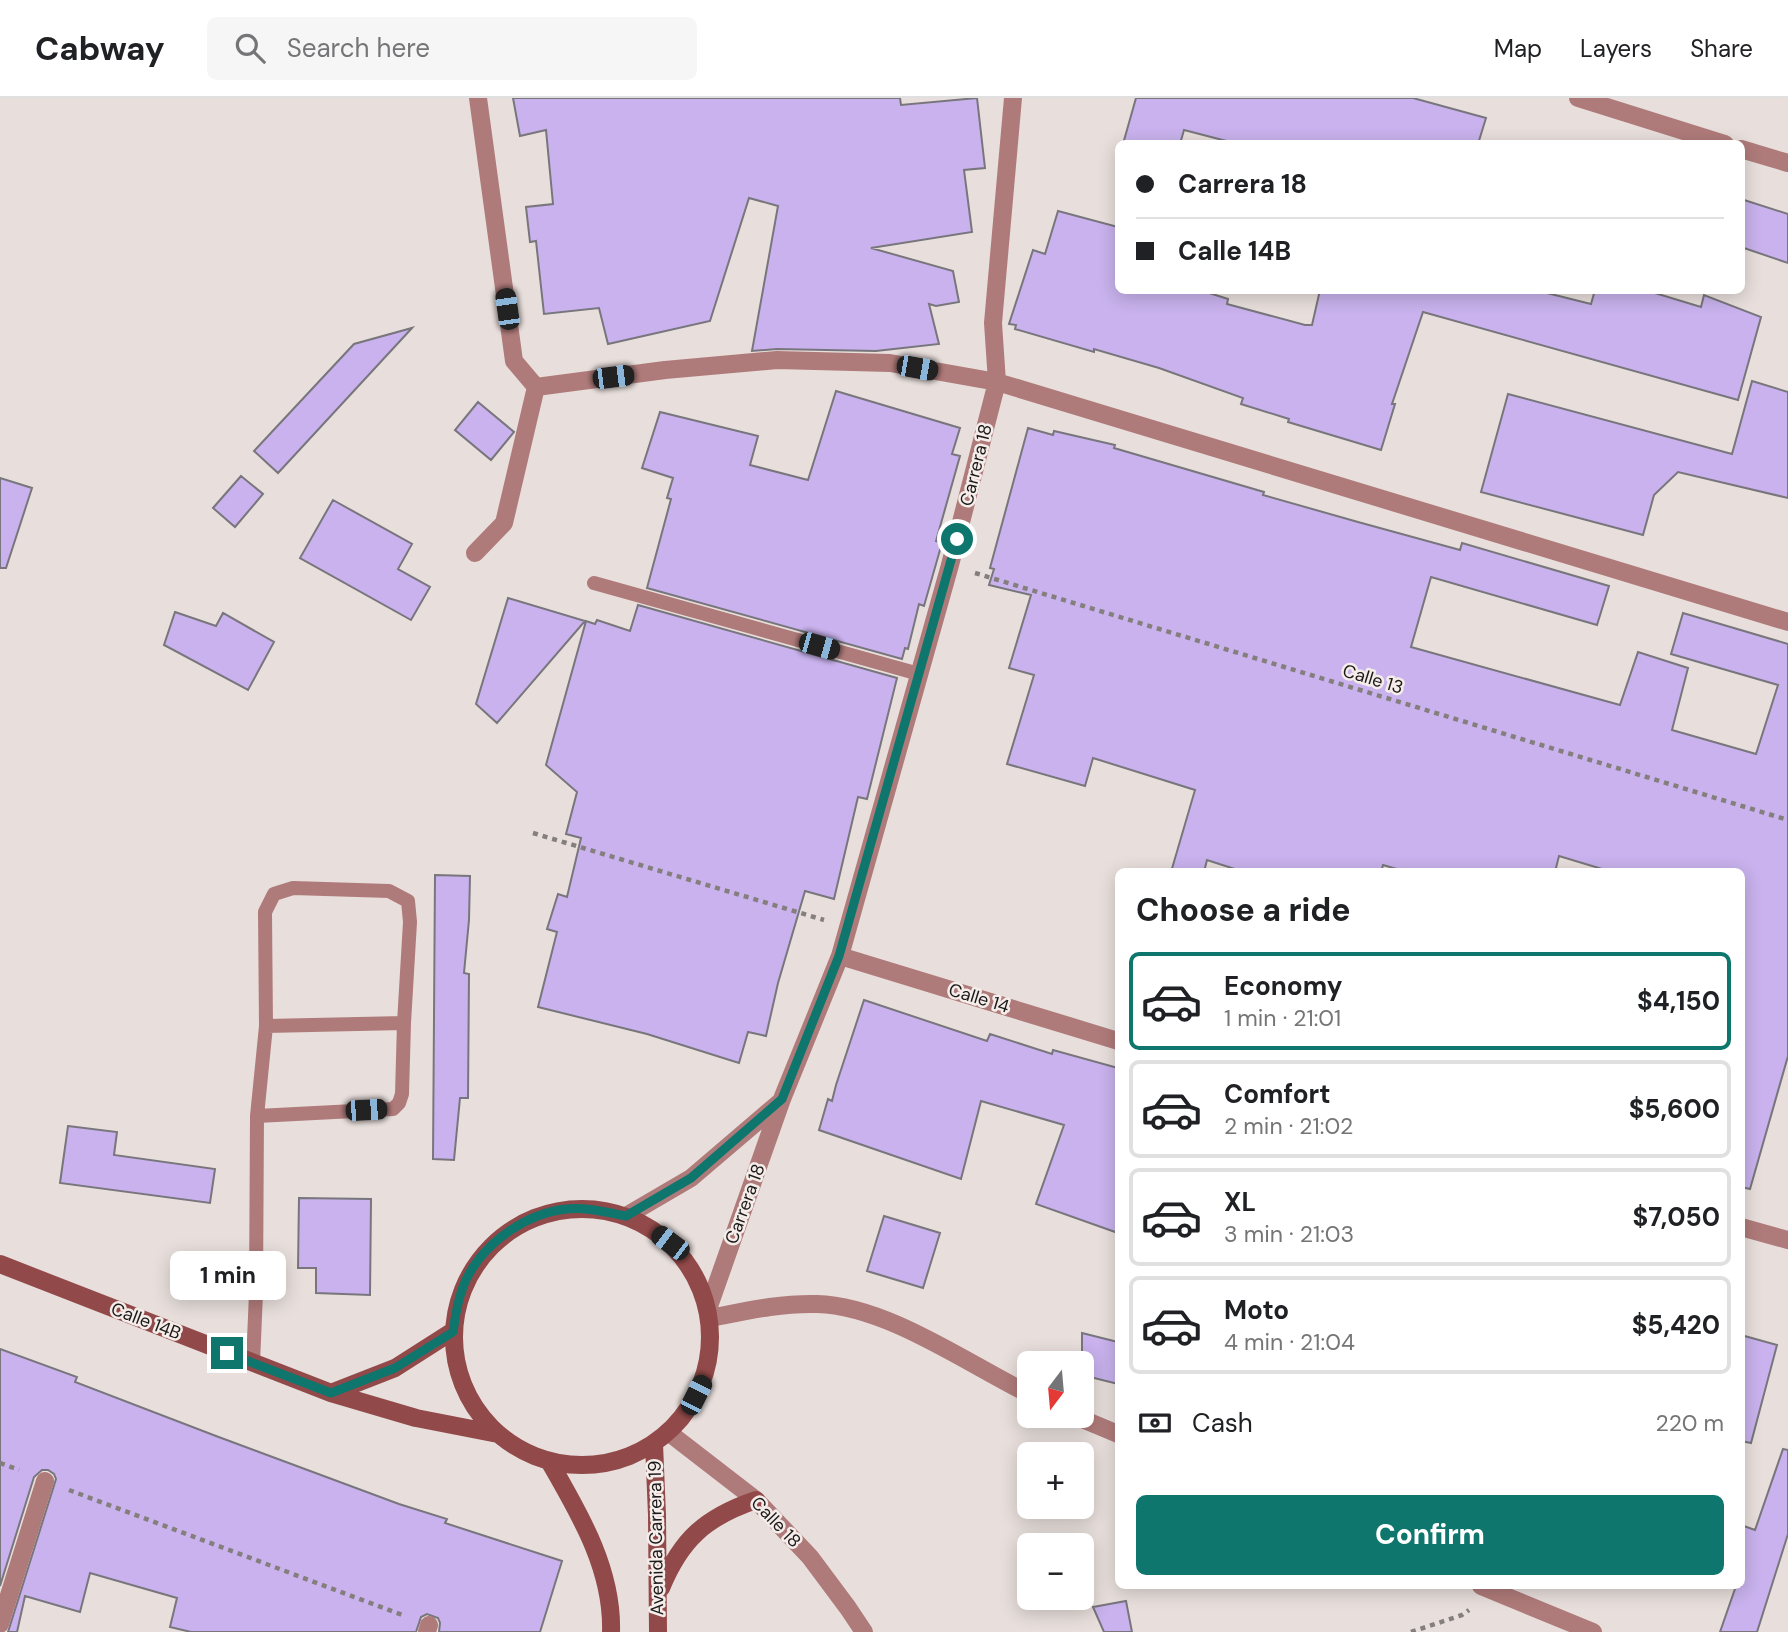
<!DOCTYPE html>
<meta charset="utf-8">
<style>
body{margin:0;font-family:"DM Sans",sans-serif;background:#f6f6f6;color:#202124;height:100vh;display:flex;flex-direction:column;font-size:26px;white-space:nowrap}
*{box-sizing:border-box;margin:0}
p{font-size:23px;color:#757577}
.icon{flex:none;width:38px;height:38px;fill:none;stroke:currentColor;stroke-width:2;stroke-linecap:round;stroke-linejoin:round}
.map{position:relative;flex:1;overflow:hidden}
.details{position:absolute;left:1115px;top:770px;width:630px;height:721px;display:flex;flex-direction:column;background:#fff;border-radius:10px;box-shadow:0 4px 18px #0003}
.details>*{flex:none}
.guide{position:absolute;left:1115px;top:42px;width:630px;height:154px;border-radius:10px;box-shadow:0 4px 18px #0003;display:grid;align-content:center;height:154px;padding:0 21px;background:#fff}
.needle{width:46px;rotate:196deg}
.tools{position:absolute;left:1017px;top:1253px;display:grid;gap:14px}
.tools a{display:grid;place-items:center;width:77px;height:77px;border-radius:10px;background:#fff;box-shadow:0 4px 18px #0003;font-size:35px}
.end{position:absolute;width:32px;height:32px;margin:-16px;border:9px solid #0f766e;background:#fff;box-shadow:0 0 0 4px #fff}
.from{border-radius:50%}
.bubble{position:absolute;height:49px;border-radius:10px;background:#fff;box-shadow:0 4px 18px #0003;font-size:23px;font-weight:700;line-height:49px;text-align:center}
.car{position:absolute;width:21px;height:42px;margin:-21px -10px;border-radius:9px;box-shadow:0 0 5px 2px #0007;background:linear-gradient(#222 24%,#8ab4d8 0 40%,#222 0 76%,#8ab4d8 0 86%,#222 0)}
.guide b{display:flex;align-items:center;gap:24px;height:66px;font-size:26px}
.guide b+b{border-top:2px solid #e0e0e0}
.guide i{width:18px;height:18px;background:#202124}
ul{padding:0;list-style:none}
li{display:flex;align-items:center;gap:21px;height:98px;margin:0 14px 10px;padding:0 7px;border:4px solid #e0e0e0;border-radius:10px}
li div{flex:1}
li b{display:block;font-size:26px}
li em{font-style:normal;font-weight:700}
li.current{border-color:#0f766e}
li>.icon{width:63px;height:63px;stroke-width:1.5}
h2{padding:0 21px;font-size:32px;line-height:84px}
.pay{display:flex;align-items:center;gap:18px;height:77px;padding:0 21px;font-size:26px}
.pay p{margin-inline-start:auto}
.primary-button{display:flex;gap:14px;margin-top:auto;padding:14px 21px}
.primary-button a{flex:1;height:80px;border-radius:10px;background:#0f766e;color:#fff;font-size:28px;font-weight:700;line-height:80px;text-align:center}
header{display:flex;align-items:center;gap:42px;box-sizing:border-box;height:98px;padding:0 35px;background:#fff;border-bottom:2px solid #e0e0e0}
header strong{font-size:33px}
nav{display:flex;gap:38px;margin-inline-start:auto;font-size:24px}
.search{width:490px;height:63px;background:#f6f6f6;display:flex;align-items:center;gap:18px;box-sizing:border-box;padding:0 24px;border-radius:10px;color:#757577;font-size:26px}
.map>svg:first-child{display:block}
.building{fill:#c9b2ed;stroke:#78767c;stroke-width:2}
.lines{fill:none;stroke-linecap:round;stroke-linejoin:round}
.path{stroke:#847f7d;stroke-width:4.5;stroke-dasharray:5 5;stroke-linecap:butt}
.lane{stroke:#af7b7a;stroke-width:14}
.street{stroke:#af7b7a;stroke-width:18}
.secondary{stroke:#924949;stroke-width:18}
.route{stroke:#0f766e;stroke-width:9}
.labels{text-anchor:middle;stroke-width:5;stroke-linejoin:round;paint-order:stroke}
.street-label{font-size:18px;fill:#1c1a19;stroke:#f5edea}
</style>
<header>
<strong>Cabway</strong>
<div class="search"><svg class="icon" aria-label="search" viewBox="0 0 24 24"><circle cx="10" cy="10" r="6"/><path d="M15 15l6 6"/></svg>Search here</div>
<nav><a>Map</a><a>Layers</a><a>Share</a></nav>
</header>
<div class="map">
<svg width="1788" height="1534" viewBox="0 0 1788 1534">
<rect width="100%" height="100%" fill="#e8dfdc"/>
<path class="building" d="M513,0H900L901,7L977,0L985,70L964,72L972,134L871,150L953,173L959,204L936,208L929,206L939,246L876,253L777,251L752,253L778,108L749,100L710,223L608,246L599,210L544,216L536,143L530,144L526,109L553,106L546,32L520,38Z
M1136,0H1413L1486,20L1478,46H1238L1184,32L1180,46H1123Z
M1741,101L1788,116V165L1741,149Z
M1058,113L1118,129V192H1200L1228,201L1227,206L1305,227H1312L1320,192H1535L1591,206L1595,192H1645L1701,209L1704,197L1761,219L1738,302L1423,214L1392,306H1395L1381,352L1288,324L1289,321L1241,306L1243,300L1159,270L1094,251V254L1015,231L1016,227L1009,226L1033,152L1045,156Z
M412,230L278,375L254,353L354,246Z
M1752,283L1788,294V400L1678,374L1654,397L1643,437L1481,394L1508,296L1732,356Z
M836,293L960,330L952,356L960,358L936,443L942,445L924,508L919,506L908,551L905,550L902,561L647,490L671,401L667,400L673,380L642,370L660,314L758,338L750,367L808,382Z
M478,304L514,334L491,362L455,332Z
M1028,330L1053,337L1054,333L1115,347L1114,350L1264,394L1263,397L1358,424L1460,452L1462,445L1609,488L1597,527L1431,479L1411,549L1620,607L1638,554L1688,570L1672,632L1756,656L1778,587L1671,556L1683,515L1788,546V958L1750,1091L1741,1089V774H1612L1559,758L1555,774H1407L1383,767L1381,774H1244L1207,762L1204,774H1171L1195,692L1093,660L1085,688L1007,666L1034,577L1009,570L1031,497L989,487L994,471L990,470Z
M241,378L263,396L235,429L213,410Z
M0,380L32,390L6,470H0Z
M333,402L412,446L398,471L430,489L411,522L300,460Z
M508,500L585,523L497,625L476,606Z
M638,507L897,580L867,701L858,699L834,801L805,793L778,885L766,938L748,934L739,965L647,936L538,909L557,834L547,831L558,796L567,799L581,740L566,736L577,694L546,667L586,523L595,526L597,522L630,533Z
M175,514L216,528L223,515L274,544L248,592L164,547Z
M435,777L470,778L469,822L464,875L469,876L468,1000H460L454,1062L433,1061Z
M864,902L987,943L990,936L1052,956L1053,952L1118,970V1135L1036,1106L1064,1027L981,1003L961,1081L819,1032L828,1001L832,1003L836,987Z
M68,1028L117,1034L114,1057L215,1071L210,1105L60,1085Z
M299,1100L371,1101L370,1197L316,1195V1170H298Z
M884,1118L940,1135L923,1190L867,1173Z
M1082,1235L1118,1244V1286L1082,1277Z
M1741,1237L1777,1247L1751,1345L1741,1343Z
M0,1251L77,1279L75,1284L216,1338L399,1406L447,1421L445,1425L562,1463L540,1534H439L440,1525L438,1520L427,1516L421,1519L416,1534H191L170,1529L177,1500L90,1475L80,1514L25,1498L17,1534H8L56,1381L54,1376L48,1372H42L34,1379L0,1488Z
M1783,1351L1788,1352V1436L1757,1534H1720L1736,1488H1741V1427L1755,1432Z
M1126,1503L1132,1534H1104L1093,1509Z"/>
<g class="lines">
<path class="path" d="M975,475L1788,722
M533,735L824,822
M0,1365L19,1372
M69,1392L405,1518
M1411,1534L1462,1517L1469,1512"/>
<path class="lane" d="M594,485L919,576
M266,928L265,814L274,796L293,790L389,793L408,803L410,824L404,925
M253,1265L256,1195L257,1018L266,928L404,925L402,996L399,1005L393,1011L257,1018"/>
<path class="street" d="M478,0L514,263L536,289
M1578,0L1725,46
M1741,51L1788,65
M536,289L665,272L777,262L890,265L997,284L1788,524
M475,455L504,425L536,289
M840,858L1118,943
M626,1118L691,1080L780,1004
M1741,1129L1788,1142
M708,1211L782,1001L840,858L950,467L997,284L993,225L1013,0
M710,1220C746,1213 780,1205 817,1206C887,1208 966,1265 1029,1296
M1075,1318L1118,1336
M668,1334L756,1402L810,1459L848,1510L864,1534
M1481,1488L1593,1534
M0,1526L45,1383
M427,1534L429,1527"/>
<path class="secondary" d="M454 1239a128 128 0 1 1 256 0a128 128 0 1 1-256 0Z
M0,1166L331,1295L416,1320L498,1336
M331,1295L395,1270L453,1233
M654,1346L657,1417L658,1534
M549,1363C579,1415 613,1471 611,1534
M661,1490C681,1441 706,1419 756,1402"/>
</g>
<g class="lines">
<path class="route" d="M227,1255L331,1295L395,1270L453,1234C456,1214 459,1194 469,1176C488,1142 528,1115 566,1111C587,1109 606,1114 626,1118L691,1080L782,1001L839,858L957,441"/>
</g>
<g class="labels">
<g class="street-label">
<text transform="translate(976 367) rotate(-76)" y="6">Carrera 18</text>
<text transform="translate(1373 581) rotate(17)" y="6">Calle 13</text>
<text transform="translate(979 900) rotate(17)" y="6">Calle 14</text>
<text transform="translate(745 1106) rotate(-70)" y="6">Carrera 18</text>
<text transform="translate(146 1223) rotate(21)" y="6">Calle 14B</text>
<text transform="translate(776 1424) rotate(46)" y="6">Calle 18</text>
<text transform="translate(656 1440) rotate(-91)" y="6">Avenida Carrera 19</text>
</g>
</g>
</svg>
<div class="tools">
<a><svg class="needle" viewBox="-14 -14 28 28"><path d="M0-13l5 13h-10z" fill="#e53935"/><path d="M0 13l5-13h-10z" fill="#757577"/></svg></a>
<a>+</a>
<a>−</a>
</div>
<i class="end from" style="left:957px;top:441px"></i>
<i class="end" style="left:227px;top:1255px"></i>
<div class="bubble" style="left:170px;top:1153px;width:116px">1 min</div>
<i class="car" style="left:507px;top:211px;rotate:352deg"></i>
<i class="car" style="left:917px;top:270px;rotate:100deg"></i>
<i class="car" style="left:613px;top:279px;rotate:83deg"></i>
<i class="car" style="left:819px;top:548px;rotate:106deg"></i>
<i class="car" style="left:366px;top:1012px;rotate:87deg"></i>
<i class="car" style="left:670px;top:1145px;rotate:307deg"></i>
<i class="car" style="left:696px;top:1297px;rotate:27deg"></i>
<div class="guide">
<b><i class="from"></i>Carrera 18</b>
<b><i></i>Calle 14B</b>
</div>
<section class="details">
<h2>Choose a ride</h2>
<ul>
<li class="current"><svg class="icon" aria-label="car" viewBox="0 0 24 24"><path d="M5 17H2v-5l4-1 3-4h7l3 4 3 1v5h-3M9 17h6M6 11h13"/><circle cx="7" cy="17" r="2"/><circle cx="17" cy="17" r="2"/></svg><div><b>Economy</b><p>1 min · 21:01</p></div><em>$4,150</em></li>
<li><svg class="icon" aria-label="car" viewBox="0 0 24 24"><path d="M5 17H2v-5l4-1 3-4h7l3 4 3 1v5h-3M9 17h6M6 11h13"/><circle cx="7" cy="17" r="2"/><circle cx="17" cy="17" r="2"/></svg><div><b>Comfort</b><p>2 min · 21:02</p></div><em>$5,600</em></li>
<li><svg class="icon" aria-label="car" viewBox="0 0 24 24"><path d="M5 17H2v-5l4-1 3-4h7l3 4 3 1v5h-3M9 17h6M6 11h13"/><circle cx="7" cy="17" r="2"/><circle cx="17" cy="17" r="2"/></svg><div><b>XL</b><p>3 min · 21:03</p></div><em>$7,050</em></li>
<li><svg class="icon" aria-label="car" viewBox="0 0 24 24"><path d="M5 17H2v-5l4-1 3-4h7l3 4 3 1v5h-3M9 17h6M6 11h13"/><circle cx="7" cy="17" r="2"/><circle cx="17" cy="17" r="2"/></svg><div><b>Moto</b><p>4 min · 21:04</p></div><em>$5,420</em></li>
</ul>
<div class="pay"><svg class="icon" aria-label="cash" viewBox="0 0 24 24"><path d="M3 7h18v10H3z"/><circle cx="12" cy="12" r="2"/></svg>Cash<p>220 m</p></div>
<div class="primary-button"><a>Confirm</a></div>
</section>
</div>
